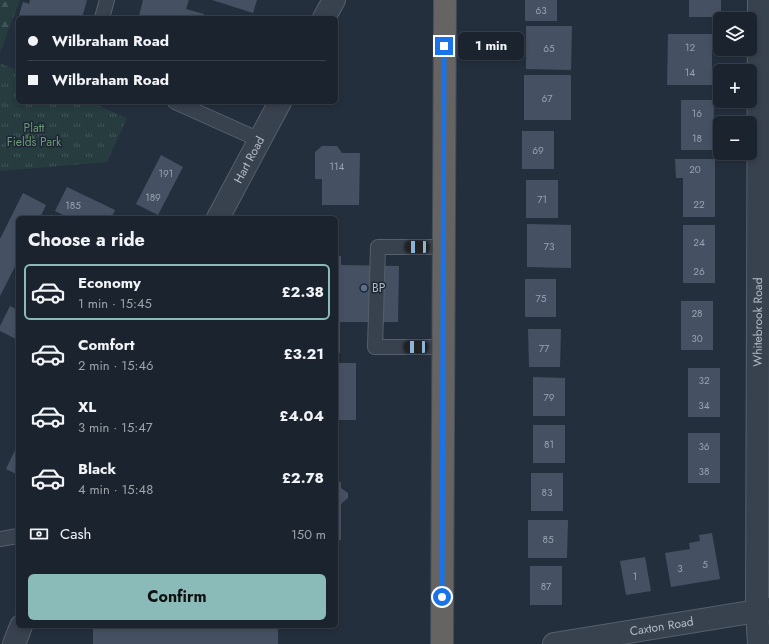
<!DOCTYPE html>
<meta charset="utf-8">
<style>
body{margin:0;font-family:Jost,sans-serif;background:#282f3a;color:#f1f3f6;height:100vh;display:flex;flex-direction:column;font-size:15px;white-space:nowrap}
*{box-sizing:border-box;margin:0}
p{font-size:13px;color:#a0a4aa}
.icon{flex:none;width:22px;height:22px;fill:none;stroke:currentColor;stroke-width:2;stroke-linecap:round;stroke-linejoin:round}
.map{position:relative;flex:1;overflow:hidden}
.panel{position:absolute;left:16px;top:216px;width:322px;height:412px;display:flex;flex-direction:column;background:#1b232e;border-radius:6px;box-shadow:0 2px 6px #0003,0 0 0 1px #39404a}
.panel>*{flex:none}
.hud{position:absolute;left:16px;top:16px;width:322px;height:88px;border-radius:6px;box-shadow:0 2px 6px #0003,0 0 0 1px #39404a;display:grid;align-content:center;height:88px;padding:0 12px;background:#1b232e}
.tools{position:absolute;left:713px;top:12px;display:grid;gap:8px}
.tools a{display:grid;place-items:center;width:44px;height:44px;border-radius:6px;background:#1b232e;box-shadow:0 2px 6px #0003,0 0 0 1px #39404a;font-size:20px}
.end{position:absolute;width:18px;height:18px;margin:-9px;border:5px solid #1a73e8;background:#fff;box-shadow:0 0 0 2px #fff}
.from{border-radius:50%}
.bubble{position:absolute;height:28px;border-radius:6px;background:#1b232e;box-shadow:0 2px 6px #0003,0 0 0 1px #39404a;font-size:13px;font-weight:700;line-height:28px;text-align:center}
.car{position:absolute;width:12px;height:24px;margin:-12px -6px;border-radius:5px;box-shadow:0 0 3px 1px #0007;background:linear-gradient(#222 24%,#8ab4d8 0 40%,#222 0 76%,#8ab4d8 0 86%,#222 0)}
.hud b{display:flex;align-items:center;gap:14px;height:38px;font-size:15px}
.hud b+b{border-top:1px solid #39404a}
.hud i{width:10px;height:10px;background:#f1f3f6}
ul{padding:0;list-style:none}
li{display:flex;align-items:center;gap:12px;height:56px;margin:0 8px 6px;padding:0 4px;border:2px solid transparent;border-radius:6px}
li div{flex:1}
li b{display:block;font-size:15px}
li em{font-style:normal;font-weight:700}
li.on{border-color:#8bbbb9}
li>.icon{width:36px;height:36px;stroke-width:1.5}
h2{padding:0 12px;font-size:18px;line-height:48px}
.pay{display:flex;align-items:center;gap:10px;height:44px;padding:0 12px;font-size:15px}
.pay p{margin-inline-start:auto}
.primary-button{display:flex;gap:8px;margin-top:auto;padding:8px 12px}
.primary-button a{flex:1;height:46px;border-radius:6px;background:#8bbbb9;color:#111;font-size:16px;font-weight:700;line-height:46px;text-align:center}
.map>svg:first-child{display:block}
.grass{fill:url(#grass-tufts)}
.forest{fill:url(#forest-firs)}
.building{fill:#455162}
.lines{fill:none;stroke-linecap:round;stroke-linejoin:round}
.service-casing{stroke:#565f6c;stroke-width:16}
.minor-casing{stroke:#565f6c;stroke-width:24}
.tertiary-casing{stroke:#565f6c;stroke-width:24}
.trunk-casing{stroke:#434c59;stroke-width:24}
.service{stroke:#38414e;stroke-width:14}
.minor{stroke:#38414e;stroke-width:22}
.tertiary{stroke:#38414e;stroke-width:22}
.trunk{stroke:#656462;stroke-width:22}
.tree{fill:#4b6a5d}
.route{stroke:#1a73e8;stroke-width:5}
.service-dot{fill:#5c6f8a;stroke:#1d2633;stroke-width:1.5}
.labels{text-anchor:middle;stroke-width:3;stroke-linejoin:round;paint-order:stroke}
.number-label{font-size:10px;fill:#98a1af}
.park-label{font-size:12px;fill:#6b9a76;stroke:#1d2633}
.street-label{font-size:12px;fill:#b4bcc9;stroke:#1d2633}
.poi-label{font-size:12px;fill:#b4bcc9;stroke:#1d2633;text-anchor:start}
</style>
<div class="map">
<svg width="769" height="644" viewBox="0 0 769 644">
<defs>
<pattern id="grass-tufts" width="24" height="20" patternUnits="userSpaceOnUse"><rect width="24" height="20" fill="#263c3f"/><path d="M3 7l-1-3M5 7V3M7 7l1-3M15 17l-1-3M17 17v-4M19 17l1-3" fill="none" stroke="#435659"/></pattern>
<pattern id="forest-firs" width="22" height="20" patternUnits="userSpaceOnUse"><rect width="22" height="20" fill="#263c3f"/><path d="M5 1l3.5 6h-7zM16 11l3.5 6h-7z" fill="#435659"/></pattern>
</defs>
<rect width="100%" height="100%" fill="#242f3e"/>
<path class="grass" d="M0,63L18,71V102H90L127,118L107,162L0,171Z"/>
<path class="forest" d="M0,0H20L0,52Z"/>
<path class="building" d="M30,0H87L82,18H25L19,15L23,2L29,4Z
M143,0H189L186,9L204,14L203,18H144L139,16Z
M212,0H257L253,13Z
M525,0H557V21H525Z
M689,0H721V17H689Z
M526,26H572L571,70L526,69Z
M668,34H712V85H667Z
M524,75H571V120H524Z
M681,100H714L713,150H681Z
M522,131H554V169H522Z
M322,146H337L342,153H360L359,205H322V179H315V152Z
M161,155L183,167L158,215L136,204Z
M675,159H715V217H683V178H676Z
M526,180H558V218H526Z
M67,187L115,210L111,218H69L55,211Z
M23,193L46,205L40,218H18V261L0,296V239Z
M527,224L571,225V268L527,267Z
M683,225H715V283H683Z
M336,256H341V265L399,266L398,322H340V353H336Z
M525,279H556V317H525Z
M681,301H713V350H681Z
M10,306L18,310V340L0,331V326Z
M528,329H561L560,367H529Z
M336,363H356V420H336Z
M688,368H720V417H688Z
M533,377L565,378V416H533Z
M533,425H565V463H533Z
M688,433H720V483H688Z
M18,444V475L6,469Z
M531,473H563V511H531Z
M336,482H341V488L348,493V498L341,504V540H336Z
M528,520H568L567,558H528Z
M712,533L720,579L671,587L665,553L690,549L689,543L700,541L699,535Z
M645,557L651,591L626,595L620,561Z
M530,566H562V605H530Z
M93,626H278V644H93Z"/>
<g class="lines">
<defs>
<path id="service" d="M102,18L107,0
M175,102L260,140
M443,347H375L378,247H444
M0,539L18,536"/>
<g id="minor">
<path id="s1" d="M554,644L769,609"/>
<path id="s2" d="M759,644L757,611L759,0"/>
</g>
<g id="tertiary">
<path d="M324,18L334,0"/>
<path id="s3" d="M218,218L280,102"/>
<path d="M14,644L21,626"/>
</g>
<path id="trunk" d="M442,644L445,0"/>
</defs>
<use href="#service" class="service-casing"/>
<use href="#minor" class="minor-casing"/>
<use href="#tertiary" class="tertiary-casing"/>
<use href="#trunk" class="trunk-casing"/>
<use href="#service" class="service"/>
<use href="#minor" class="minor"/>
<use href="#tertiary" class="tertiary"/>
<use href="#trunk" class="trunk"/>
</g>
<circle class="tree" cx="29" cy="140" r="6"/>
<g class="lines">
<path class="route" d="M442,597L444,46"/>
</g>
<circle class="service-dot" cx="364" cy="288" r="4"/>
<g class="labels">
<g class="number-label">
<text x="541" y="14">63</text>
<text x="690" y="51">12</text>
<text x="549" y="52">65</text>
<text x="690" y="76">14</text>
<text x="547" y="102">67</text>
<text x="697" y="117">16</text>
<text x="697" y="142">18</text>
<text x="538" y="154">69</text>
<text x="337" y="170">114</text>
<text x="695" y="173">20</text>
<text x="166" y="177">191</text>
<text x="153" y="201">189</text>
<text x="542" y="203">71</text>
<text x="699" y="208">22</text>
<text x="73" y="209">185</text>
<text x="699" y="246">24</text>
<text x="549" y="250">73</text>
<text x="699" y="275">26</text>
<text x="541" y="302">75</text>
<text x="697" y="317">28</text>
<text x="697" y="342">30</text>
<text x="544" y="352">77</text>
<text x="704" y="384">32</text>
<text x="549" y="401">79</text>
<text x="704" y="409">34</text>
<text x="549" y="448">81</text>
<text x="704" y="450">36</text>
<text x="704" y="475">38</text>
<text x="547" y="496">83</text>
<text x="548" y="543">85</text>
<text x="705" y="568">5</text>
<text x="680" y="572">3</text>
<text x="635" y="580">1</text>
<text x="546" y="590">87</text>
</g>
<g class="park-label">
<text x="34" y="132">Platt<tspan x="34" dy="14">Fields Park</tspan></text>
</g>
<g class="street-label">
<text dy="4" stroke="none"><textPath href="#s3" startOffset="66">Hart Road</textPath></text>
<text dy="4" stroke="none"><textPath href="#s2" startOffset="322">Whitebrook Road</textPath></text>
<text dy="4" stroke="none"><textPath href="#s1" startOffset="109">Caxton Road</textPath></text>
</g>
<g class="poi-label">
<text x="372" y="292">BP</text>
</g>
</g>
</svg>
<div class="tools">
<a><svg class="icon" aria-label="layers" viewBox="0 0 24 24"><path d="M12 4l9 5-9 5-9-5zM3 14l9 5 9-5"/></svg></a>
<a>+</a>
<a>−</a>
</div>
<i class="end from" style="left:442px;top:597px"></i>
<i class="end" style="left:444px;top:46px"></i>
<div class="bubble" style="left:458px;top:32px;width:66px">1 min</div>
<i class="car" style="left:417px;top:247px;rotate:270deg"></i>
<i class="car" style="left:416px;top:347px;rotate:270deg"></i>
<div class="hud">
<b><i class="from"></i>Wilbraham Road</b>
<b><i></i>Wilbraham Road</b>
</div>
<section class="panel">
<h2>Choose a ride</h2>
<ul>
<li class="on"><svg class="icon" aria-label="car" viewBox="0 0 24 24"><path d="M5 17H2v-5l4-1 3-4h7l3 4 3 1v5h-3M9 17h6M6 11h13"/><circle cx="7" cy="17" r="2"/><circle cx="17" cy="17" r="2"/></svg><div><b>Economy</b><p>1 min · 15:45</p></div><em>£2.38</em></li>
<li><svg class="icon" aria-label="car" viewBox="0 0 24 24"><path d="M5 17H2v-5l4-1 3-4h7l3 4 3 1v5h-3M9 17h6M6 11h13"/><circle cx="7" cy="17" r="2"/><circle cx="17" cy="17" r="2"/></svg><div><b>Comfort</b><p>2 min · 15:46</p></div><em>£3.21</em></li>
<li><svg class="icon" aria-label="car" viewBox="0 0 24 24"><path d="M5 17H2v-5l4-1 3-4h7l3 4 3 1v5h-3M9 17h6M6 11h13"/><circle cx="7" cy="17" r="2"/><circle cx="17" cy="17" r="2"/></svg><div><b>XL</b><p>3 min · 15:47</p></div><em>£4.04</em></li>
<li><svg class="icon" aria-label="car" viewBox="0 0 24 24"><path d="M5 17H2v-5l4-1 3-4h7l3 4 3 1v5h-3M9 17h6M6 11h13"/><circle cx="7" cy="17" r="2"/><circle cx="17" cy="17" r="2"/></svg><div><b>Black</b><p>4 min · 15:48</p></div><em>£2.78</em></li>
</ul>
<div class="pay"><svg class="icon" aria-label="cash" viewBox="0 0 24 24"><path d="M3 7h18v10H3z"/><circle cx="12" cy="12" r="2"/></svg>Cash<p>150 m</p></div>
<div class="primary-button"><a>Confirm</a></div>
</section>
</div>
